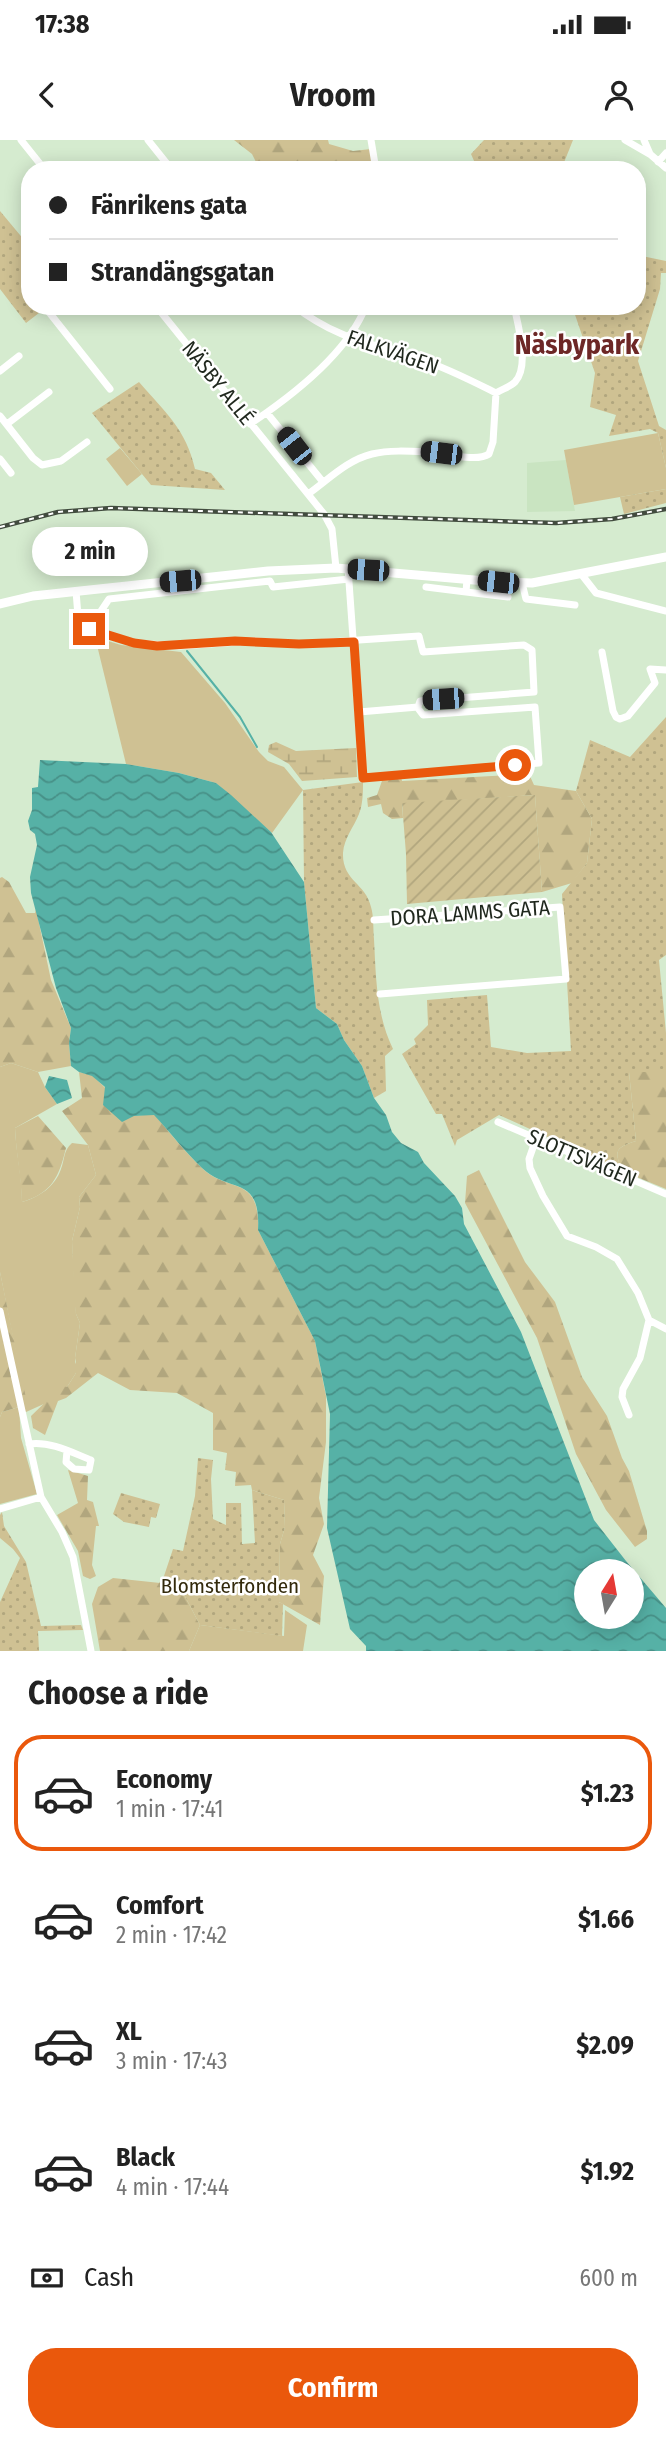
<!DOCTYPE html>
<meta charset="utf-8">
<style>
body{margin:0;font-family:"Fira Sans Condensed",sans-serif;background:#f6f6f6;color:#222;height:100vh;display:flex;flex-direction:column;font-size:26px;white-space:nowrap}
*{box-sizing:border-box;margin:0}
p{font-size:23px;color:#767676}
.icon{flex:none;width:38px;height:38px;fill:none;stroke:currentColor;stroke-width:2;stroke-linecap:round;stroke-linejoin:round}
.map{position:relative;height:1511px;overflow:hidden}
.sheet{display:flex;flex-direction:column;background:#fff;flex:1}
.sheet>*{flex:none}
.top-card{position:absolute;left:21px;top:21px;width:625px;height:154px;border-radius:28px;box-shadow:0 4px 18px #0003;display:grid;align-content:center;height:154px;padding:0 28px;background:#fff}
.needle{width:46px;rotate:11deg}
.tools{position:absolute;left:574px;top:1419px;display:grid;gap:14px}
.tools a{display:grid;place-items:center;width:70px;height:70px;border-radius:50%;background:#fff;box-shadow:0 4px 18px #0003;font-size:35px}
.end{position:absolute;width:32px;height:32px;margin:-16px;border:9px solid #ea580c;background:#fff;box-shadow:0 0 0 4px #fff}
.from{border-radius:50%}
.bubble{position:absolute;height:49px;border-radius:24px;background:#fff;box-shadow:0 4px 18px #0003;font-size:23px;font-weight:700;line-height:49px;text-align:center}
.car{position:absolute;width:21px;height:42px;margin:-21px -10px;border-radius:9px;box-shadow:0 0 5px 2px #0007;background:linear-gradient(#222 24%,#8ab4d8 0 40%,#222 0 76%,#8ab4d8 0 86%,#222 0)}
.top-card b{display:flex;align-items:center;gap:24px;height:66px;font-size:26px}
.top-card b+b{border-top:2px solid #e0e0e0}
.top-card i{width:18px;height:18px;background:#222}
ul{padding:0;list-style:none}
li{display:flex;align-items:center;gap:21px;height:116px;margin:0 14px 10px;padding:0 14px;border:4px solid transparent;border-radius:28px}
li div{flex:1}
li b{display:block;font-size:26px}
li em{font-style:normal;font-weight:700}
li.active{border-color:#ea580c}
li>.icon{width:63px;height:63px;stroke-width:1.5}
h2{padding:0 28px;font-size:32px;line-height:84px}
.pay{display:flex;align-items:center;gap:18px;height:77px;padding:0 28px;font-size:26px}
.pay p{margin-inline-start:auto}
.button{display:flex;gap:14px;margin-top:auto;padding:14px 28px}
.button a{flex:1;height:80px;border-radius:28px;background:#ea580c;color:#fff;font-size:28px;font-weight:700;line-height:80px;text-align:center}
.status{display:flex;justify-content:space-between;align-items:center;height:49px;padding:0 35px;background:#fff;direction:ltr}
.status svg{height:19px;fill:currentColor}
header{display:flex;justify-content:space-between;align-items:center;height:91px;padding:0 28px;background:#fff;font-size:32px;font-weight:700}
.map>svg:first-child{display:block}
.built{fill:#c9e4c1}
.grass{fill:#cfc193}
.forest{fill:url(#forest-firs)}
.wetland{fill:url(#wetland-marsh)}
.park{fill:url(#park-dots)}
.garden{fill:url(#garden-furrows)}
.water{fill:url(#water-waves);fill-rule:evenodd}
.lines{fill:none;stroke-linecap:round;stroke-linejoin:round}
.stream{stroke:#56b1a6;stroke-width:2}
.minor{stroke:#fff;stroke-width:7}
.tertiary{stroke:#fff;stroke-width:9}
.rail-casing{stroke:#424c3f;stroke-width:4.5}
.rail{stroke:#fff;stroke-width:2;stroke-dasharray:5;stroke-linecap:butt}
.route{stroke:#ea580c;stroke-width:9}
.labels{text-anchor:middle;stroke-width:5;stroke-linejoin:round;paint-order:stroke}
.street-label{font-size:21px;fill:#1f271d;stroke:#fff}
.park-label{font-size:21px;fill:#332a0c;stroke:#fff}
.district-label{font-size:28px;font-weight:bold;fill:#6d2726;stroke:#fff}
</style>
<div class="status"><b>17:38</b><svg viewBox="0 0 49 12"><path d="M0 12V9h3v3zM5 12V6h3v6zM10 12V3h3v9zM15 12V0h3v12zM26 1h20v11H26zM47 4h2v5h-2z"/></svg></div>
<header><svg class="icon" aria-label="back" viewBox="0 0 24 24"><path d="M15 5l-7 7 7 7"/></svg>Vroom<svg class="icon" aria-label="person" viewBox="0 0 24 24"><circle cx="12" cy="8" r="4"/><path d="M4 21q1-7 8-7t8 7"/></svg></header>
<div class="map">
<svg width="666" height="1511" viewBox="0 0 666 1511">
<defs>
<pattern id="forest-firs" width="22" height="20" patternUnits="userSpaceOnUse" patternTransform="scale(1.75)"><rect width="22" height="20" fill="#cfc193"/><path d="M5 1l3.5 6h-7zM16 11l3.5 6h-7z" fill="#b1a67e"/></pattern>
<pattern id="wetland-marsh" width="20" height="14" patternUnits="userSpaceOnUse" patternTransform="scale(1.75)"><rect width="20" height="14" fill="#cfc193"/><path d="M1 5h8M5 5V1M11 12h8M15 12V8" fill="none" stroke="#b1a67e"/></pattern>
<pattern id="park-dots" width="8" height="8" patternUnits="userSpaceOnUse" patternTransform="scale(1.75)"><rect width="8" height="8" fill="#cfc193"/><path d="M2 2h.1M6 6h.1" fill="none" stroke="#b1a67e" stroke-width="1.8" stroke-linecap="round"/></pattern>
<pattern id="garden-furrows" width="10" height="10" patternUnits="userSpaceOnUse" patternTransform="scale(1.75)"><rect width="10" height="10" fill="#cfc193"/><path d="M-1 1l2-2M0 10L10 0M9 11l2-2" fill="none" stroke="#b1a67e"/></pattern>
<pattern id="water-waves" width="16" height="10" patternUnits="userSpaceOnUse" patternTransform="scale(1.75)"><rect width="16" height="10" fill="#56b1a6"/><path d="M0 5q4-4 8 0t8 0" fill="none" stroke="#479087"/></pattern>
</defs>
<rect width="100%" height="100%" fill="#d5ebcf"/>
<path class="built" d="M566,320L575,371L527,372V323Z"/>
<path class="grass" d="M658,293L666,328V349L574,365L564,310Z
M120,308L142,334L127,346L106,319Z
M95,497L121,505L181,512L225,563L259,612L268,621L284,627L303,650L272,693L216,643L179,633L126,624Z
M11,923L38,932L45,947L57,964L15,988C16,1013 22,1037 22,1062C39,1057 55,1047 61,1029C65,1019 63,1011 72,1003L88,1005L96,1035L79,1057L80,1067L72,1101L76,1174L80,1183L75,1218L76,1233L67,1247H62L46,1263L26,1272V1263L0,1132V927Z
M19,1267L21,1298L37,1354L0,1364V1277L2,1272Z
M285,1470L307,1485L303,1511H189L200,1485L284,1496Z"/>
<path class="forest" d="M234,0H328L329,4L353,11L371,9L373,30H260L252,14Z
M529,634L534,645L576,651L592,679L587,723L572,743L542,752L535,655L402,664L403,678L392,679L383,673L381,664L368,667L367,658L377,655L383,638L401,636L402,641Z
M2,737L9,742L26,773H35L36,769L51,840L71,888L69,903L71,926L38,932L11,923L0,927V738Z
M79,932L92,935L134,976L154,974C169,992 185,1012 202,1028C229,1054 260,1034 258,1090L315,1201L326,1256V1302L319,1358L324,1384L313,1415L324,1436L320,1485L279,1462L280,1404L285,1387L284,1360L252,1350L251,1345L235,1346L236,1332L225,1330L227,1313L213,1310V1273L177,1253L130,1250L98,1233L66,1258L58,1261L45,1295L33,1288L31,1276L62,1246L67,1247L76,1233L73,1229L76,1222L75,1218L80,1183L76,1174L74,1159L72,1101L80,1067L79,1057L96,1035L88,1005L62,971L82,958Z
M629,932H666V1049L622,1031C614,1010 615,1008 636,1001Z
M38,976L66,1008C59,1037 52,1053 22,1062C21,1037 16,1013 15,988Z
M479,1030L525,1122L555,1162L582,1237L607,1276L622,1318L629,1331L647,1391V1399L635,1407L606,1370L576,1314L537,1198L465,1063L467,1036Z
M0,1132L27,1263L26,1272L19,1267L2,1272L0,1277Z
M68,1330L88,1336L87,1360L93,1362L99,1386H96L92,1425L96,1436L90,1439L83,1436L78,1411L57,1375L78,1363Z
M113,1438L179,1445L200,1485L189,1511H100L92,1464L98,1447Z"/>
<path class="wetland" d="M276,602L296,611L356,608L357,637L302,641L289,624L268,612L269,605Z"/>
<path class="park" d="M484,0H573L561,30H478L471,14Z
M0,71L30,107V166H48L26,183L0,149Z
M637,115L666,121V133H661L660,149L638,221L659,286L666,290V328L658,293L650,289L609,296L616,275L590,267L595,233L572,166H637Z
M139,242C165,272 186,289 195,329L211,333L225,350L151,345L92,273Z
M666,349V363L624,374L620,357Z
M666,577V815L659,820L666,893V932H629L636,1001C615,1008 614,1010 622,1031L499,975L457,1000L455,1006L442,974H436L402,914L416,904L414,899L428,885L427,860L487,855L491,907L527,913L571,911L562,754L587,723L592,679L576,651L590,600L630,617Z
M363,642C363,652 363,664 359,674C354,687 344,698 343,713C342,741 366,743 371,767C374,777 373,789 374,799C376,837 376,874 393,909L385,916L386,951L374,958L362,926L344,900L337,884L316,868L304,742L303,650Z
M198,1318L213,1320L211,1339L213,1379L226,1385V1363H241L242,1404L255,1403L252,1350L284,1360L285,1387L280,1404L279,1462L283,1464L282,1496L200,1485L179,1445L159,1443L164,1436L173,1409L183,1411L195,1356Z
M121,1353L160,1364L156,1378L151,1377L149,1387L124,1382L113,1374Z
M2,1372L4,1386L26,1422L41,1486L81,1485L83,1490L38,1491L39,1511H0V1462L20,1418L13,1409L0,1398V1375Z"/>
<path class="garden" d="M535,655L542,752L407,764L406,714L402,663Z"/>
<path class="water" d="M40,620L126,624L179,633L216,643L231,655L271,692L304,742L316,868L337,884L344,900L362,926L374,958L386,975L392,992L401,1003L418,1012L424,1023L455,1056L462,1068L464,1084L521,1192L594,1380L626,1421L666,1468V1511H366V1506L350,1489L327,1388L330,1274L315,1201L258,1090C261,1034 229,1054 202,1028C185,1012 170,992 154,975L134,976L122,982L103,965L105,947L92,936L79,932L71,926L69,903L71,888L56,848L31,753L30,737L37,705L35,694L30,690L28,681L32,670V648L38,647ZM586,1432H632V1477H586Z
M49,936L67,940L72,958L57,964L45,947Z"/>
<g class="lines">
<path class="stream" d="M187,511L240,577L257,607"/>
<path class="minor" d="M21,0L45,30
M148,0L172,30
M371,0L376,30
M625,0L651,15L666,28
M644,0L650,14
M658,22L666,13
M53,166L48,171L110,249
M156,166L324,374L332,389L336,428
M294,166C338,200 372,203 422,220C447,228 472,241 496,253
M0,231L19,216
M267,273L323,342
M0,276L33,318L42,325L61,321L87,302
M7,284L49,252
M250,284C292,256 347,214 366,166
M0,319L11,333
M308,354C328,340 347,320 372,314C389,310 408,311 426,312C442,312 476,323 489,314L493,302L496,253C502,249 510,247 515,242C530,226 518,185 514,166
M348,428L363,638L539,623L535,567L423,575L417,567
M582,435L596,453L666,471
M467,439L466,452L508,457
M522,443L526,459L575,465
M426,447L466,452
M76,451L78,476L89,489L134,503L179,506L254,501L299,504L419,496L423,512L524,505L532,510L534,552L420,561L418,567L359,572
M89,489L109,459L270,441L273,447L349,439
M602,512L613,571L616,577L620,579L628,576L655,543L650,529L666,530
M374,780L560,767L566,839L380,854
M498,982L666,1054
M536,999L529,1019L530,1028L543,1056L567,1096L596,1107L617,1119L638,1153L649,1180L640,1218L623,1249L622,1257L629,1275
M0,1171L41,1357L62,1392L73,1417L91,1511
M649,1180L666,1189
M29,1304C50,1301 71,1312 91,1320L89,1330L74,1329L66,1322L67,1311
M0,1369L41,1357"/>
<path class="tertiary" d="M0,464L33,456L268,431L336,428L497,442L532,443L666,417"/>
<defs>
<path id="rail" d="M0,387L58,372L111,368L556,383L612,379L666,369"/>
</defs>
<use href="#rail" class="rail-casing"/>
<use href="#rail" class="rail"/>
</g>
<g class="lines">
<path class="route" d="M89,489L134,503L157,506L235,501L299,504L354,502L363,638L515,625"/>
</g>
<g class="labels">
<g class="street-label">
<text transform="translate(393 212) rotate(19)" y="7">FALKVÄGEN</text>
<text transform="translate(218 243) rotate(51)" y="7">NÄSBY ALLÉ</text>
<text transform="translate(470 773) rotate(-4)" y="7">DORA LAMMS GATA</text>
<text transform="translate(582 1018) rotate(23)" y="7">SLOTTSVÄGEN</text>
</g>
<g class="park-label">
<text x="230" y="1453">Blomsterfonden</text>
</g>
<g class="district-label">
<text x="577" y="214">Näsbypark</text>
</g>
</g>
</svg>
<div class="tools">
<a><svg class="needle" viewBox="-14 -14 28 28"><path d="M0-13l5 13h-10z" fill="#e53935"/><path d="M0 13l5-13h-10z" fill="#767676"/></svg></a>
</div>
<i class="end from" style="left:515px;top:625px"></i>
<i class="end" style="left:89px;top:489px"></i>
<div class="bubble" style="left:32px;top:387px;width:116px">2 min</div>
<i class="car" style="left:294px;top:306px;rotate:322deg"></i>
<i class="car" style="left:441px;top:313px;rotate:277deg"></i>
<i class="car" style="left:368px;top:430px;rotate:274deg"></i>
<i class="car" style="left:180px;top:441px;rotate:265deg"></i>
<i class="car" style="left:498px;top:442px;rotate:276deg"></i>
<i class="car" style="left:443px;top:559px;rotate:266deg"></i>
<div class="top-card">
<b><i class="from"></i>Fänrikens gata</b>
<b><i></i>Strandängsgatan</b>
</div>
</div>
<section class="sheet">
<h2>Choose a ride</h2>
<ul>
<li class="active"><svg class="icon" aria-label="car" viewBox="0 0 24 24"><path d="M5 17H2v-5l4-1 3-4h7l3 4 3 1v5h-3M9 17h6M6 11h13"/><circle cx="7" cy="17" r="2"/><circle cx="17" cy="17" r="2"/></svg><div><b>Economy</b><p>1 min · 17:41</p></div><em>$1.23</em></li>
<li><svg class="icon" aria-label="car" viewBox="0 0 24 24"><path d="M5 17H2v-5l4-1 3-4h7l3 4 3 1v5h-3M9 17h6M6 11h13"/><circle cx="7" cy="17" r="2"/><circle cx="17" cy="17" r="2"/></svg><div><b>Comfort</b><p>2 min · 17:42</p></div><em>$1.66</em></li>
<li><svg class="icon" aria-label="car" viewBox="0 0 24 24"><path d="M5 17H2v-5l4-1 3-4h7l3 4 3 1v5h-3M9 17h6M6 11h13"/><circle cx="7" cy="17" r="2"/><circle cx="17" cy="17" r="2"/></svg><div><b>XL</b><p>3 min · 17:43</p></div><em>$2.09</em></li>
<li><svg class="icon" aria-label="car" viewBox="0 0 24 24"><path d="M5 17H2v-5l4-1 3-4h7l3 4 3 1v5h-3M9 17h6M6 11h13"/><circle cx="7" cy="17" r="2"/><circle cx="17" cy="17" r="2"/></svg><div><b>Black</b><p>4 min · 17:44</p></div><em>$1.92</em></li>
</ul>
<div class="pay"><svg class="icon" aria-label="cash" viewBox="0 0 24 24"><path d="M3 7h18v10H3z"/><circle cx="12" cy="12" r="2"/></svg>Cash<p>600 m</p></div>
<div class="button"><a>Confirm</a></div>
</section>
